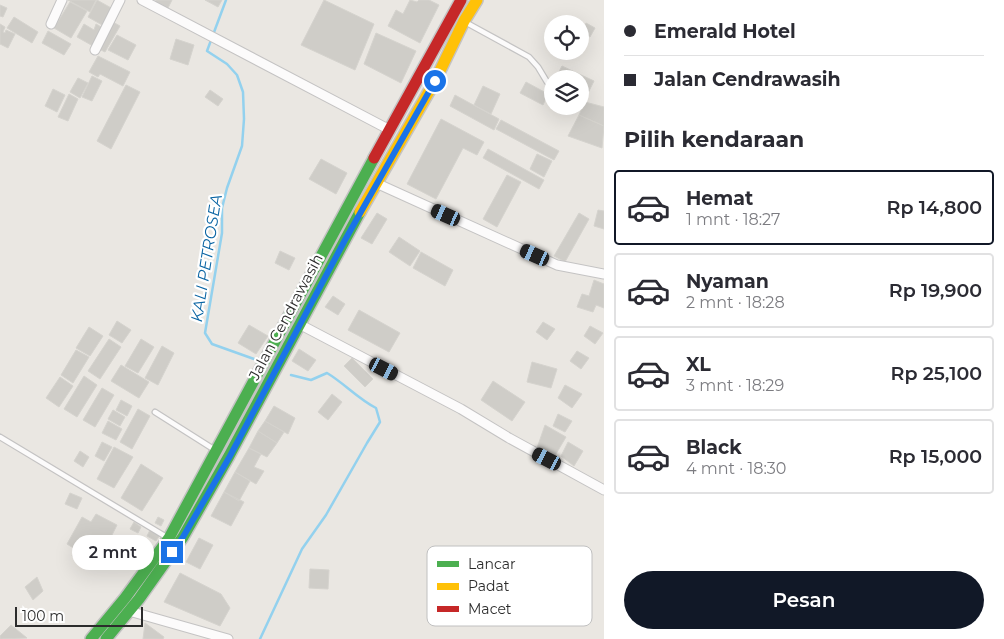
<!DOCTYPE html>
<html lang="id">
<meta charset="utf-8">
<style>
body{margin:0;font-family:Montserrat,sans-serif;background:#f7f7f7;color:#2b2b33;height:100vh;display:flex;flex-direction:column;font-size:19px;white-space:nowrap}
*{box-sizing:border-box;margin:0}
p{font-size:16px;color:#7c7c81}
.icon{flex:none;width:28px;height:28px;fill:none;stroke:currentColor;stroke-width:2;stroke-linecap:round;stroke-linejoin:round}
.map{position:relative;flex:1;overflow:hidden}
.details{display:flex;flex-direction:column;background:#fff;width:400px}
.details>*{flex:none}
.hud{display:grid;align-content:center;height:110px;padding:0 20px;background:#fff}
.controls{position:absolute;left:544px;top:15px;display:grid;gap:10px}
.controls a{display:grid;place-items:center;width:45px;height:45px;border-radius:50%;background:#fff;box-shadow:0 5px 20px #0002;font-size:25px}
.scale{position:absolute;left:15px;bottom:12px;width:128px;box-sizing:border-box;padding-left:5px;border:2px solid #2c2c2c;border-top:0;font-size:14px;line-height:18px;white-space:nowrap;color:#2c2c2c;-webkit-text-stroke:4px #fff;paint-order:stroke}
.end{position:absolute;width:22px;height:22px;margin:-11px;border:6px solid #1a73e8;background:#fff;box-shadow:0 0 0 2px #fff}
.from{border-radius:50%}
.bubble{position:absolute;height:35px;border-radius:18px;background:#fff;box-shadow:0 5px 20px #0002;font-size:16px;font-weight:600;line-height:35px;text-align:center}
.car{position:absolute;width:15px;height:30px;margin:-15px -8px;border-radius:6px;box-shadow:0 0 4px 1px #0007;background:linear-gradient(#222 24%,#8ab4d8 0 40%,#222 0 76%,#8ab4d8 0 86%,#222 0)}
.hud b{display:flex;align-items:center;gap:18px;height:48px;font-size:19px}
.hud b+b{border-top:1px solid #e1e1e2}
.hud i{width:12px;height:12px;background:#2b2b33}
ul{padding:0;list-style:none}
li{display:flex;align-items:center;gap:15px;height:75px;margin:0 10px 8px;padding:0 10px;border:2px solid #e1e1e2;border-radius:5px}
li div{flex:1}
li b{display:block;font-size:19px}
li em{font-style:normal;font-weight:600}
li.active{border-color:#111827}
li>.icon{width:45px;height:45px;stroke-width:1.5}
h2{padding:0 20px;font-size:22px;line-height:60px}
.primary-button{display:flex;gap:10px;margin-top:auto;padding:10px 20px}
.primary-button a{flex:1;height:58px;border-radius:30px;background:#111827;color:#fff;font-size:20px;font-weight:600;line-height:58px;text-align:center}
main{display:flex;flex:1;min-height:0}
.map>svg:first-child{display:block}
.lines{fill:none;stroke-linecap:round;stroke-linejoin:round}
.stream{stroke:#93d1ee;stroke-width:2.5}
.building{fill:#cfcdc8;stroke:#d5d3ce}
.lane-casing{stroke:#c4c3c3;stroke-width:7}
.street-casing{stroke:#c4c3c3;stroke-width:11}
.fast-casing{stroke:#c4c3c3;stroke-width:14}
.slow-casing{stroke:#c4c3c3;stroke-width:14}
.jam-casing{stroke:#c4c3c3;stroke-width:14}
.lane{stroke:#fcfbfb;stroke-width:4.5}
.street{stroke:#fcfbfb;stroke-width:9}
.fast{stroke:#4caf50;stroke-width:11}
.slow{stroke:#ffc107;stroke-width:11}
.jam{stroke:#c62828;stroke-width:11}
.route{stroke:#1a73e8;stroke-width:6}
.labels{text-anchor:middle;stroke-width:4.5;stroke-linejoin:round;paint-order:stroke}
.street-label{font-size:15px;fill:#2c2c2c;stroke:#fff}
.water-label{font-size:16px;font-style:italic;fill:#0964a3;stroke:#fff}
.key{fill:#fff;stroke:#c0c0c0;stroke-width:1}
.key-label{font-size:14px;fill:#2c2c2c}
</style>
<main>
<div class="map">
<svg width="604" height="639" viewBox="0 0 604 639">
<rect width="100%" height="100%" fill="#eae7e2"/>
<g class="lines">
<path class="stream" d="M226,0L207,51L227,64L237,75L243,92L244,119L242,146L227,188L222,208V233L205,333L212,344L254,359
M260,639L302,549L326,515L367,443L380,422L376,408C358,399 344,383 327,373L311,380L291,375"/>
</g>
<path class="building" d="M68,0H96L90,12Z
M97,0L113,9L104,26L88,17Z
M156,0H172L167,10L155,4Z
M205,0H222L218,7Z
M324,0L374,24L355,70L301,45Z
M410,0L417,2L419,0H429L439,5L420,43L388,26L396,10L403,14Z
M70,2L87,11L71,38L54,28Z
M0,5L7,8L3,17L0,16Z
M14,17L38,32L32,43L7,28Z
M111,21L120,26L105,52L97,48Z
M586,23L595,28L590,37L581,32Z
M0,24L5,27L3,32L5,33L6,30L15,34L8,48L0,44Z
M84,24L94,30L96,24L103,28L93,46L77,37Z
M48,31L71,44L64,55L42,43Z
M376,33L416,51L401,83L364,64Z
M117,35L136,45L128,60L108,50Z
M176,39L194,45L188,65L170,59Z
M98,56L130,72L123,86L100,74L98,77L89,72Z
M562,66L594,81L582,105L580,104V79H555Z
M92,76L102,81L92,101L82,97Z
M78,78L88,83L80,98L70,92Z
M526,82L548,94L543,105L520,93Z
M126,85L140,92L111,149L97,141Z
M483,86L500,94L491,114L474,105Z
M53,89L65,95L57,112L45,106Z
M210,90L223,99L218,106L205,97Z
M69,94L78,99L68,121L58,117Z
M455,95L499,119L494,130L450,106Z
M585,102L604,107V126L579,115Z
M558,106H573L570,112Z
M579,115L604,126L602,148L568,136Z
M441,119L484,142L477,155L463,148L436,199L407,184Z
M501,120L559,151L554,160L496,129Z
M488,149L544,180L539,189L483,158Z
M537,154L552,161L544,177L530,169Z
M321,159L347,173L336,194L309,179Z
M507,175L521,182L497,227L483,219Z
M598,210L604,211V229L594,226Z
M377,213L387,219L372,244L361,238Z
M579,213L589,219L565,262L554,256Z
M399,237L420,251L410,266L389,252Z
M280,251L295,258L289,270L275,263Z
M421,252L453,270L445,286L413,268Z
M594,280L604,284V308L596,305L593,312L577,307L582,294L589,296Z
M333,296L345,304L338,315L325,307Z
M359,310L400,333L389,352L348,330Z
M117,321L131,330L122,343L109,335Z
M543,322L555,329L547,340L536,332Z
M249,325L268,336L256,354L238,343Z
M590,326L603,333L595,344L584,336Z
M89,327L103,336L90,356L76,348Z
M109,339L121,347L100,379L88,371Z
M141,339L154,347L138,373L125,366Z
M162,346L174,353L158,385L145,378Z
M299,349L316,360L308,371L292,361Z
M76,350L89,357L73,383L61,375Z
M577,351L589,358L581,369L570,361Z
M352,358L373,379L365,387L344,366Z
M532,362L557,369L551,388L527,382Z
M121,365L149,382L139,398L111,381Z
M84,376L97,385L77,417L64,409Z
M60,377L73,386L59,407L46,398Z
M493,381L525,402L512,421L481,400Z
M565,385L582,394L572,408L558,398Z
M102,388L114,395L95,427L83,420Z
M332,394L342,402L328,420L318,412Z
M121,400L132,406L127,416L116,410Z
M274,406L295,418L288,434L265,421Z
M138,409L150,416L132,449L120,442Z
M113,410L125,417L120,426L108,419Z
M558,414L572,421L565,432L553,426Z
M108,421L122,429L116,440L102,433Z
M265,421L284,432L277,443L258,431Z
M545,425L566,437L553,459L537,448Z
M258,431L277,443L267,457L249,448Z
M102,442L112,447L104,461L95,456Z
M568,442L583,451L574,466L561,456Z
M114,447L133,457L114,488L97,479Z
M249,448L261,454L254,467L264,471L256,484L235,472Z
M80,451L89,457L83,467L74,461Z
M141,464L163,478L142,511L121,498Z
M235,472L250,481L239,501L224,492Z
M224,492L244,502L231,526L211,516Z
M70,493L82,498L77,509L65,504Z
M96,514L117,525L112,535L119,538L106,564L99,561L95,568L72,556L75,549L67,544L82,517L91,522Z
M158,517L164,520L161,526L155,523Z
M134,522L141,527L138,533L130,529Z
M150,530L160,535L156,541L147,536Z
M199,538L213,545L200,569L186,562Z
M310,569L329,570L328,589L309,588Z
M180,573L221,594L230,608L220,626L164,602Z
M37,577L43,591L33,600L25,587Z
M145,623L164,637L163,639H143Z
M11,625L27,638L0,639V636Z"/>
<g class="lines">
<defs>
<path id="lane" d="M465,22L529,57L538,67L547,82
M155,412L215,450
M0,437L168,538"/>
<path id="street" d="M142,0L390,130
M51,24L62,0
M95,50L120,0
M376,183L557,265L604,274
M299,324L461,409L509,438L604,490
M129,611L228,639"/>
<path id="fast" d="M91,639L125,598L169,538L374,158
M106,639L139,599L183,537L229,456L360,212"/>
<path id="slow" d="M360,212L435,81L464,21L477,0"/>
<path id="jam" d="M374,158L461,0"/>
</defs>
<use href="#lane" class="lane-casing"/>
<use href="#street" class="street-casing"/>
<use href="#fast" class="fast-casing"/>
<use href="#slow" class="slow-casing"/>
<use href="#jam" class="jam-casing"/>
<use href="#lane" class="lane"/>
<use href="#street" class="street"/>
<use href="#fast" class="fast"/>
<use href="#slow" class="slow"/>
<use href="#jam" class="jam"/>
</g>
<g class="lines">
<path class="route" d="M172,552L183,537L230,456L345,240L435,81"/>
</g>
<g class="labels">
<g class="street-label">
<text transform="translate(286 317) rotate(-62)" y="5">Jalan Cendrawasih</text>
</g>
<g class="water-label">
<text transform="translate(206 258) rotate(-81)" y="6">KALI PETROSEA</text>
</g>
</g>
<rect x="427" y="546" width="165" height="80" rx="8" class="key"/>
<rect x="437" y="561" width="22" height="6" fill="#4caf50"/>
<rect x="437" y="583" width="22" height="7" fill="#ffc107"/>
<rect x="437" y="606" width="22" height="6" fill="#c62828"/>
<g class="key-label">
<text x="468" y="569">Lancar</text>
<text x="468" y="591">Padat</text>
<text x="468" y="614">Macet</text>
</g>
</svg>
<div class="controls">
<a><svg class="icon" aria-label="locate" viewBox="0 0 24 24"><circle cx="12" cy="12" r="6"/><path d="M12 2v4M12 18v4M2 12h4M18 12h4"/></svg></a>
<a><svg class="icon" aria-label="layers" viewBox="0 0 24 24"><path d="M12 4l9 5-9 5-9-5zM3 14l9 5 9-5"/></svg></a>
</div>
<div class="scale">100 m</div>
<i class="end from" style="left:435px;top:81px"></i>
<i class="end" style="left:172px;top:552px"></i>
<div class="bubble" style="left:72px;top:535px;width:82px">2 mnt</div>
<i class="car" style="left:446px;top:215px;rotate:294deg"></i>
<i class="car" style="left:535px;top:255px;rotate:294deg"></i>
<i class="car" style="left:384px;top:369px;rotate:117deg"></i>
<i class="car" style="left:547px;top:459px;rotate:297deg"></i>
</div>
<section class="details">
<div class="hud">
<b><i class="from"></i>Emerald Hotel</b>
<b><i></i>Jalan Cendrawasih</b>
</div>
<h2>Pilih kendaraan</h2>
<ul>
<li class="active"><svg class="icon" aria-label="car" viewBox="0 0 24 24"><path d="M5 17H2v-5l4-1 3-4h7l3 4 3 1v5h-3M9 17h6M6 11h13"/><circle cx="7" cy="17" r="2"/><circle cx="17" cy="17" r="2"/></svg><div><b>Hemat</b><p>1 mnt · 18:27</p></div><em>Rp 14,800</em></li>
<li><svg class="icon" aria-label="car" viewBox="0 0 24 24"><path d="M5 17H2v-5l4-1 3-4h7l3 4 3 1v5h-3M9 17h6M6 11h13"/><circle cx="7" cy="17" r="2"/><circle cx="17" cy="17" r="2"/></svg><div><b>Nyaman</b><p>2 mnt · 18:28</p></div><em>Rp 19,900</em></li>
<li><svg class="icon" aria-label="car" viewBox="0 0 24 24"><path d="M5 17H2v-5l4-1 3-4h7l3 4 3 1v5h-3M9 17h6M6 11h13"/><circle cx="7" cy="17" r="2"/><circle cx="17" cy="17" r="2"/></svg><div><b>XL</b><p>3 mnt · 18:29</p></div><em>Rp 25,100</em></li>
<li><svg class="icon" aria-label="car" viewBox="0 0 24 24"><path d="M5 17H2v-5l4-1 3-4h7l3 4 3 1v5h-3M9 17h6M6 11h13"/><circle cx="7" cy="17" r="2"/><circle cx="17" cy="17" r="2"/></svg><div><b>Black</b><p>4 mnt · 18:30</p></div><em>Rp 15,000</em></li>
</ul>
<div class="primary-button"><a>Pesan</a></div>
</section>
</main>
